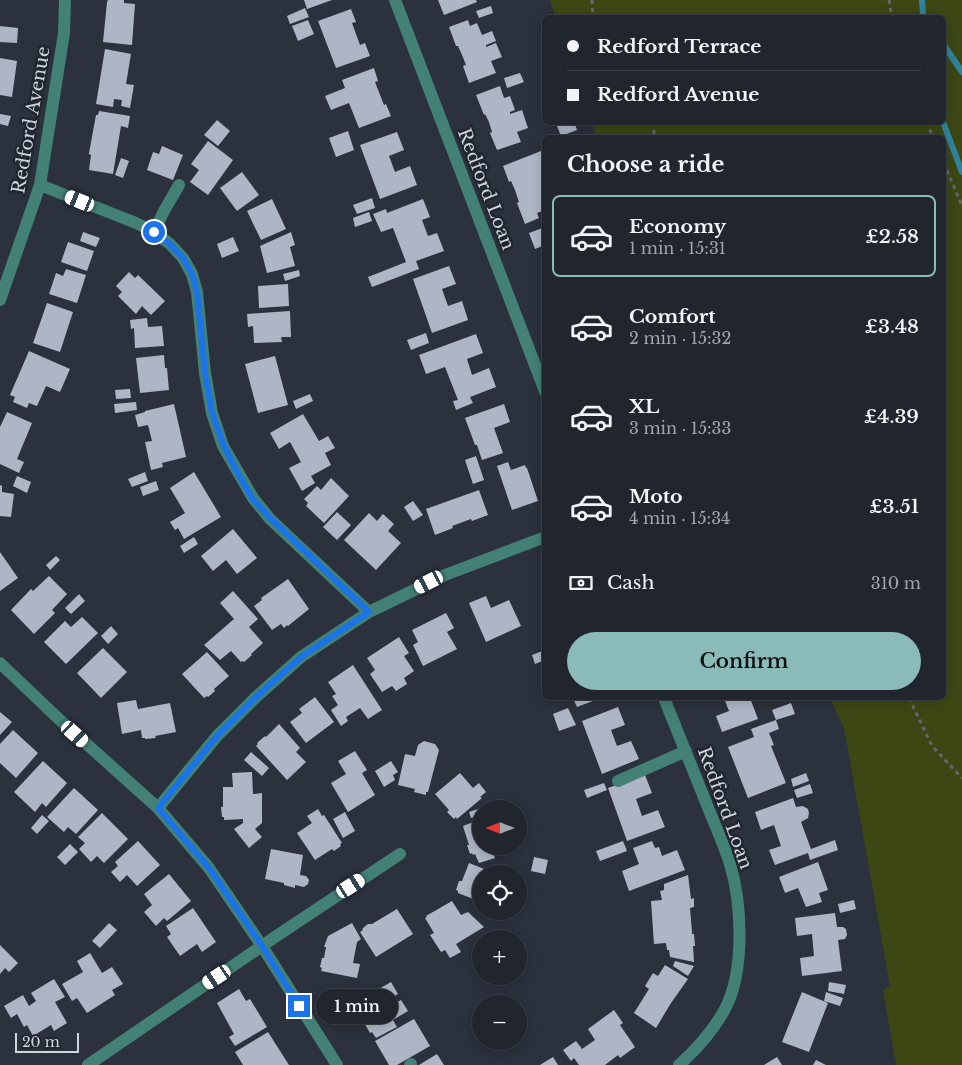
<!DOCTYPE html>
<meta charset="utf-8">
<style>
body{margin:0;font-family:"Libre Baskerville",serif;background:#282d36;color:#f1f3f6;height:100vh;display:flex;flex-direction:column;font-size:19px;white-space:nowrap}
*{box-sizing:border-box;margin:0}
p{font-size:16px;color:#a2a5aa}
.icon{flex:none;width:28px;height:28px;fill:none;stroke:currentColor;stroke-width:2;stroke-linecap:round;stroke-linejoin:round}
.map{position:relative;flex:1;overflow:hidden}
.details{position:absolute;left:542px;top:135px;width:404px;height:565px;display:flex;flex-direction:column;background:#20252e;border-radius:8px;box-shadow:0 2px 12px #0003,0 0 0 1px #3d424a}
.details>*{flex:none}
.hud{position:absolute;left:542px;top:15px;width:404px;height:110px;border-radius:8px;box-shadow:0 2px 12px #0003,0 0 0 1px #3d424a;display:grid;align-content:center;height:110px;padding:0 25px;background:#20252e}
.needle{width:32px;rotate:270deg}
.buttons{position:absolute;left:472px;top:800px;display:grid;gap:10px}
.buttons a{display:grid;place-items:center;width:55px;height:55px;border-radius:50%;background:#20252e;box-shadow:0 2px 12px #0003,0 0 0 1px #3d424a;font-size:25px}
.scale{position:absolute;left:15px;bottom:12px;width:64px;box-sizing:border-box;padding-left:5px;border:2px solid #d0d4dc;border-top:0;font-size:14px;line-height:18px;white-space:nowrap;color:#d0d4dc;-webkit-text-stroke:4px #212732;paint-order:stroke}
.end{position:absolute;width:22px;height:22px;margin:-11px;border:6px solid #1a73e8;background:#fff;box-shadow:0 0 0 2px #fff}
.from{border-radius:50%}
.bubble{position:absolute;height:35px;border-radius:18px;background:#20252e;box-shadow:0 2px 12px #0003,0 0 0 1px #3d424a;font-size:16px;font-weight:600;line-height:35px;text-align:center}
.car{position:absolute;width:15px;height:30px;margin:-15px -8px;border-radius:6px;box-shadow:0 0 4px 1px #0007;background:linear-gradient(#fff 24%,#345 0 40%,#fff 0 76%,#345 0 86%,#fff 0)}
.hud b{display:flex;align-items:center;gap:18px;height:48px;font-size:19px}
.hud b+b{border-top:1px solid #3d424a}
.hud i{width:12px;height:12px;background:#f1f3f6}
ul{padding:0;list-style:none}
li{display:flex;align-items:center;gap:15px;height:82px;margin:0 10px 8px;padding:0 15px;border:2px solid transparent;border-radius:8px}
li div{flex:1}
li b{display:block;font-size:19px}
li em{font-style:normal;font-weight:600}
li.current{border-color:#8bbbb9}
li>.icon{width:45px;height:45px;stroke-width:1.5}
h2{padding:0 25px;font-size:22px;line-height:60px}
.pay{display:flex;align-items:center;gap:12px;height:55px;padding:0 25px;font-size:19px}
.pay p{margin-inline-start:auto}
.cta{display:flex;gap:10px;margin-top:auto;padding:10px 25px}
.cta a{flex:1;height:58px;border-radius:30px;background:#8bbbb9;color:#111;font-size:20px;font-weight:600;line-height:58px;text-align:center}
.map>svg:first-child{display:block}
.green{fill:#3c4714}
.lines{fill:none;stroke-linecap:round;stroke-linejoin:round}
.stream{stroke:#2f839b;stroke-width:6}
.building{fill:#aeb6c5}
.path{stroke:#626772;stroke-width:3;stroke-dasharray:4 4;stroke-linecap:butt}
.minor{stroke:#438075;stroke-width:12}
.route{stroke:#1a73e8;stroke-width:6}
.labels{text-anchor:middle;stroke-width:5;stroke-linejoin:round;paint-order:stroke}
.street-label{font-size:18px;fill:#d0d4dc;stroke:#212732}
</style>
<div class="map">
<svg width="962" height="1065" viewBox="0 0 962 1065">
<rect width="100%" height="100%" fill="#2b313d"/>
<path class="green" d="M550,0H962V1065H896L883,990L890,986L844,728L830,698H944V138H597L592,123L944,122V18H556Z"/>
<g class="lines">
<path class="stream" d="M921,18L923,15L922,0
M944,45L962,72
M943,122L962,172"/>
</g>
<path class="building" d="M108,0H124V3L135,4L132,45L103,42L107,2Z
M304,0H332L307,9Z
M438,0H476L477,2L444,15Z
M491,6L493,13L479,18L476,11Z
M305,8L309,17L290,24L287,16Z
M351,9L356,22L352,23L360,45L365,43L370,56L336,68L318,21Z
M308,20L314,34L298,41L292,26Z
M468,20L470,26L477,23L482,35L492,31L496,41L486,45V47L496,43L502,57L491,61L496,73L469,83L463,66L466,65L462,55L458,46H456L449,27Z
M0,26L18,28L17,43L0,42Z
M105,49L131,54L126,84L134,85L130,108L121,106L122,100L114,99L113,107L96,104Z
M0,58L17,61L12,97L0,95Z
M374,68L378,81L375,82L384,105L386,104L391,116L359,128L349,103L331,110L325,96L345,88L342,80Z
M520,73L524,82L507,88L504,78Z
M500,86L504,98L510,96L515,110L510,112V114L522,110L528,128L517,132L521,142L497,150L490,133L492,132L489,122L485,114L484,115L476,95Z
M99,111L130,116L128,128L121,126L113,174L89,170L91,155L89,154V153L96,115H98Z
M0,114L11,116L8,126L0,124Z
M217,120L230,131L218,146L204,135Z
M568,122H574L577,130L561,136L557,126Z
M348,131L354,150L336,157L329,138Z
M397,132L404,150L389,156L395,172L410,166L417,185L380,199L360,145Z
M208,141L233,160L208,195L190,182L199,170L191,164Z
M162,146L183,155L173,180L147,170L153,152L159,154Z
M541,151L545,163V210L537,213L539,218L525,224L517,203L519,202L515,190L511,181L509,182L503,166Z
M121,158L129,161L123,178L115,175Z
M242,172L259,195L237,211L220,188Z
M372,198L375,208L357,214L353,205Z
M272,199L286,229L261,240L247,211Z
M423,199L430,217L422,220L428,236L437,233L444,251L416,261L419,269L372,287L368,277L406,262L393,228L381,232L373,214L386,209L387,213Z
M369,212L372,221L355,227L353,218Z
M545,227V245L535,249L529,233Z
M83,232L100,238L96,247L80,241Z
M291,232L295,245L290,247L295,266L267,273L260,246Z
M233,237L239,251L222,258L217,244Z
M68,242L94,251L87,271L61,262Z
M449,266L456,284L442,289L448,306L462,301L468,320L432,333L413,279Z
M66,269L86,275L77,303L49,294L56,273L63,276Z
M299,270L300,276L285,281L283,274Z
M129,272L135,278L138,275L165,301L151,315L142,306L136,314L118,296L122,292L116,286Z
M288,284L289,306L259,308L258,286Z
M47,303L73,312L60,352L33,343Z
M290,311L291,337H281L282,342L254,343L253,326L248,327L247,314Z
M147,318L148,327L162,326L164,346L135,348L134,328L131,329L130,320Z
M426,333L429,343L411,350L407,340Z
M476,334L483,353L467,359L472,375L489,368L496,387L470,397L473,403L456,410L453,401L458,400L445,367L426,374L419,355Z
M29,351L70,369L60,392L46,386L37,406L29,403L27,408L13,402L15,397L10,395Z
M164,355L165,368H167L169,390L140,393L136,358Z
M275,356L288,405L258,413L245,364Z
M130,389L131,398L116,399L115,390Z
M310,394L313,401L296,409L293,401Z
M136,402L137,410L115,413L114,404Z
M174,404L186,457L162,463L163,467L151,470L145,442L152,441L148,425L138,427L135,415L145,412V411Z
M504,404L510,422L494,428L503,453L482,460L477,445H475L465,418Z
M7,412L32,423L17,459L24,462L19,473L0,464V427Z
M303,414L319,441L328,436L335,448L325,453L331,465L311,476L315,483L302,491L289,468L301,462L290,442L279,449L270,433Z
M476,456L484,480L473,484L465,460Z
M508,462L511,470L525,465L526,468H527L538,501L512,510L497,466Z
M145,472L148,481L132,487L128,479Z
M194,472L221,517L184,539L178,528L175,530L170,522L185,513L170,488Z
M17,476L31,482L27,493L13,486Z
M331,478L349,496L324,523L306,506L308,503L304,499L317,486L321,490Z
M156,481L159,490L143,496L140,487Z
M0,485L2,486V492L14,494L11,517L0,516Z
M479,490L488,515L472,521L471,519L452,526L453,528L435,535L426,509Z
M413,501L423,515L413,521L404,507Z
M337,512L351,525L337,540L323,527Z
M369,513L377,521L383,514L394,524L388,531L401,543L376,570L344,540Z
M233,529L257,558L237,574L226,560L213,571L201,556Z
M194,537L198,544L184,553L180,546Z
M0,552L18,578L0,591Z
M56,556L60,560L50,570L46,565Z
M49,576L67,594L52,610L55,613L34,634L11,610L31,589L33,591Z
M545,577V589L541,579Z
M288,579L309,609L288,626L287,625L284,628L281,624L272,630L254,606L262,600L261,598Z
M233,591L258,619L249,627L263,643L251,654L252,655L244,662L243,661L241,662L231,651L220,660L204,645L234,619L220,603Z
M79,594L85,601L71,614L65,608Z
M486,596L491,608L509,600L521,626L486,642L469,603Z
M446,613L454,628L447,632L457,649L423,666L413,645L418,642L412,630Z
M82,617L98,633L66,664L44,642L65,621L71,627Z
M111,626L118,634L108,644L101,636Z
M399,637L409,653L404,656L414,671L404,678L407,684L396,691L392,686L382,692L370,674L375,670L367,658Z
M103,648L127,672L101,698L77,673Z
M545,650V660L535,664L532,655Z
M207,652L229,676L214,689L215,691L208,697L207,696L204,698L182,674Z
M353,665L382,710L368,719L360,708L346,717L348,721L341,726L331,710L338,705L332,696L336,694L328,682Z
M315,697L334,722L306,743L290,722L302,713L299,709Z
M573,698H601L577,707Z
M724,698H750L758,719L722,732L716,716L729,711Z
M136,700L138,709L170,703L176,732L155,736L156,738L145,739V738H142L141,730L122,734L117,703Z
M791,703L795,714L776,720L772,710Z
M618,707L625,725L611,730L617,746L631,741L639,759L602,774L582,721Z
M568,708L576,725L559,731L553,714Z
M0,712L12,722L0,735Z
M776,720L779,729L769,733L774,745L771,746L786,783L748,798L728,747L754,737L751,729Z
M279,724L300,748L296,752L306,762L287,780L256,746L258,744L257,743L265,736L266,737Z
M13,730L38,753L16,778L0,763V744Z
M424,741L435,744L439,750L428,792H426V795L414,792L415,789L398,785L405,754L415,756L418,745Z
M355,751L367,770L362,773L375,795L348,812L331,783L346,774L338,761Z
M251,752L269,768L262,776L244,760Z
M43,761L67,783L46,807L42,803L35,812L14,792Z
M391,761L398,772L393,775L395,780L384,787L375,771Z
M252,772L253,794L262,793V823L255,829L262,837L249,848L234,829L243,823V819L224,820V817H222L221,807H223V787H233L232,773Z
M460,773L473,788L479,783L486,792L480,797L482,798L457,819L456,817L454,819L447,812L449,810L435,794Z
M806,773L809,781L793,787L791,779Z
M645,775L652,793L636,799L642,816L658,810L665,827L627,841L608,788Z
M604,783L607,790L587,798L584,790Z
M810,784L813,793L797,798L794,790Z
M74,788L98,810L76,834L68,827L64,832L47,817Z
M793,798L796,807L803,806L808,809L809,813L808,818L801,822L811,849L835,840L838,850L810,860L808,853L775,865L769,850L781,846L774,825L761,830L755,812Z
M499,800L502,807L491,809L490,804Z
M484,807V809H481V815L471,818L469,812Z
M318,809L322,816L324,815L342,843L340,844L341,846L334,851L332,849L315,860L297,833L312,823L307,816Z
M345,812L355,831L343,838L333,819Z
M102,813L128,839L104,863L97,856L91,862L79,849L85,843L78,837Z
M42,815L49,821L37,834L31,828Z
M519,816L526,837L519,839Z
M481,819V846L505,847L492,851L495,858L479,863L475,854L473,855L472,853L470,854L467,845H469L463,826Z
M138,841L160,865L137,886L127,875L120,882L111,872L118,866L115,862Z
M623,841L627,851L600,861L596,851Z
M652,841L655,848L659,847L662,856L677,850L685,870L629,891L622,871L639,864L633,848Z
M70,844L78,852L65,865L57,857Z
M271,849L303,855L300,875L306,876L309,880L308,884L304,887L295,885V888L284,885V883L265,879Z
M534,857L548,860L545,874L531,871Z
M818,862L828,890L819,893L822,902L806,907L798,888L785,893L779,877Z
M469,863L497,874H481V902L458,893V891L456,890L459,881H462Z
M169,874L191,901L167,921L164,918L156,926L144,912L152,905L144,894Z
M688,875L691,899L694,898V907L690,908L692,932V934H694L695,946H693L694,962L670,957L669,950H667L666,943L654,944L651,901L662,900L660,891L664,890V884Z
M854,900L856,909L840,913L838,904Z
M452,901L461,915L468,912L484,927L456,944L461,952L450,958L445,950L441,952L430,935L434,933L425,918L427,917L426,916Z
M193,908L216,942L202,952L197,944L180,956L167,937L171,934L166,926Z
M397,909L413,934L376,957L360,932L362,931L363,928L368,924H372Z
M835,913L837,927H843L846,929L847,935L845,939L838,940L842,971L802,976L800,958L814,956L812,934L797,936L795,918Z
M109,923L117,930L100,948L92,941Z
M352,923L361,939L357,942L353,963L360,964L357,978L321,971L322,968L320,967L322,958H324L326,947H324L328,936Z
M0,945L18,963L9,972L5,968L0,974Z
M90,953L102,973L112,967L123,984L112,990L115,995L87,1013L77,998L72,1001L62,984L83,972L77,961Z
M675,961L694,966L688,976L673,966Z
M665,965L688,979L671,1003L656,1028L634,1013L649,989L645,986L653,973L658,976Z
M54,979L65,997L55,1002L67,1023L54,1031L51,1025L33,1036L27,1025L24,1027L17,1014L11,1018L4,1006L23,995L29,1006L36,1001L31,993Z
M391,982L398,994L386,1001L389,1007L401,1000L408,1011L393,1020L397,1027L376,1038L372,1032L370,1033L353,1004Z
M829,982L846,985L844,994L828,991Z
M239,989L246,1001L250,999L267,1027L235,1046L229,1037L234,1034L217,1003Z
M802,992L828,1003L809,1052L782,1042Z
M826,992L843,998L840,1006L824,1001Z
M614,1010L623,1023L620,1025L635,1047L620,1058L618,1055L605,1065H579L574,1058L571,1061L563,1050L576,1041L582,1049L595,1040L588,1029Z
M414,1019L430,1046L397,1065H389L375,1041Z
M268,1032L289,1065H243L235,1052Z
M437,1054L444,1065H419Z
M553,1057L558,1065H540Z
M777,1057L782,1065H764Z
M816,1060L826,1065H813Z"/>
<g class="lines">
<path class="path" d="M592,0L593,18
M889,0L892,18
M654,122V138
M927,122L933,138
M944,163L962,206
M909,698L932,746L962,778"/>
<path class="minor" d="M395,0L545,391
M40,185L136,223L154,232L170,244L183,258L192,274L197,292L205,373L212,413L223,446L253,498L270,519L369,612
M154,232L164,211L179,185
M0,300L40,185L64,33L65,0
M0,663L61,721L158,808L209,868L262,946L337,1065
M664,698C678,732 691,766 705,800C713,821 723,842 730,864C742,904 745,971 725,1009C713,1031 697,1049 679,1065
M618,781L686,751
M158,808L217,736L256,697L301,657L369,612L445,575L545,537
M88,1065L278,935L400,854
M410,1065L411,1064"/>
</g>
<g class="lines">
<path class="route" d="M154,232L170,244L183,258L192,274L197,292L205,373L212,413L224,446L237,472L252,498L270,518L369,612L301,657L256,697L217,736L158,808L209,868L262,946L299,1006"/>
</g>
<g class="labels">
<g class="street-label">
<text transform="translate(31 120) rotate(-80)" y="6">Redford Avenue</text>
<text transform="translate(486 189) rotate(69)" y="6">Redford Loan</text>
<text transform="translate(725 808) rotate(70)" y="6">Redford Loan</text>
</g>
</g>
</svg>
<div class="buttons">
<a><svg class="needle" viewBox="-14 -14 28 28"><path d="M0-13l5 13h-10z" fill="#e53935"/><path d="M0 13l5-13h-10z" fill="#a2a5aa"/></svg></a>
<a><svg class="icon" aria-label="locate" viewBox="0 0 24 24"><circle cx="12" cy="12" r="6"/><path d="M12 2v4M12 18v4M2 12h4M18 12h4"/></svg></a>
<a>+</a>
<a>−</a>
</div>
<div class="scale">20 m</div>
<i class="end from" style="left:154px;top:232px"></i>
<i class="end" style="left:299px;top:1006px"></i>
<div class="bubble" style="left:316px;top:989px;width:82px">1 min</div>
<i class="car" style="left:80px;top:201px;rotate:292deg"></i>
<i class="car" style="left:429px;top:582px;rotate:243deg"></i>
<i class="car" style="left:75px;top:734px;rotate:132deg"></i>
<i class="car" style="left:351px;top:886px;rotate:57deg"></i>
<i class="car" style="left:217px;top:977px;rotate:236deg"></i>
<div class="hud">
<b><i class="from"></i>Redford Terrace</b>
<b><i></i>Redford Avenue</b>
</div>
<section class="details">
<h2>Choose a ride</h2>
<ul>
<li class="current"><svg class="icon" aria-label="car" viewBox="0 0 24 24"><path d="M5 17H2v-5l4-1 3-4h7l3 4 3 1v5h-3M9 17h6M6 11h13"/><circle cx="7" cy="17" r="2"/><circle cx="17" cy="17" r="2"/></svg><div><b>Economy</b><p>1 min · 15:31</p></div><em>£2.58</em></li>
<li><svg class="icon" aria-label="car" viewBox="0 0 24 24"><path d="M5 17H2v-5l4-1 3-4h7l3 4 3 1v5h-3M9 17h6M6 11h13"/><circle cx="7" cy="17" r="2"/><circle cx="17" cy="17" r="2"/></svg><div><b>Comfort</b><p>2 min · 15:32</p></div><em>£3.48</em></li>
<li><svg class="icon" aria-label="car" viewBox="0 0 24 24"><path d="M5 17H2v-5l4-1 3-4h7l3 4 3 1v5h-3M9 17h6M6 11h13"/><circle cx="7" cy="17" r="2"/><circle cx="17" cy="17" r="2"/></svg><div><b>XL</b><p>3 min · 15:33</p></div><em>£4.39</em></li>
<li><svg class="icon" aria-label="car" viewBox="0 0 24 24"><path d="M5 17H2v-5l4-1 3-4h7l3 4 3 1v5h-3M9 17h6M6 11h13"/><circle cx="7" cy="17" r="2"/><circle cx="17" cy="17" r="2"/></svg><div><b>Moto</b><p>4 min · 15:34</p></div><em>£3.51</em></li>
</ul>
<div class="pay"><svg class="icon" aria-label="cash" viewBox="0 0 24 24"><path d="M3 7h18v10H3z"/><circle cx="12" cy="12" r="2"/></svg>Cash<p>310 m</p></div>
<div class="cta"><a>Confirm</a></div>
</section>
</div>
